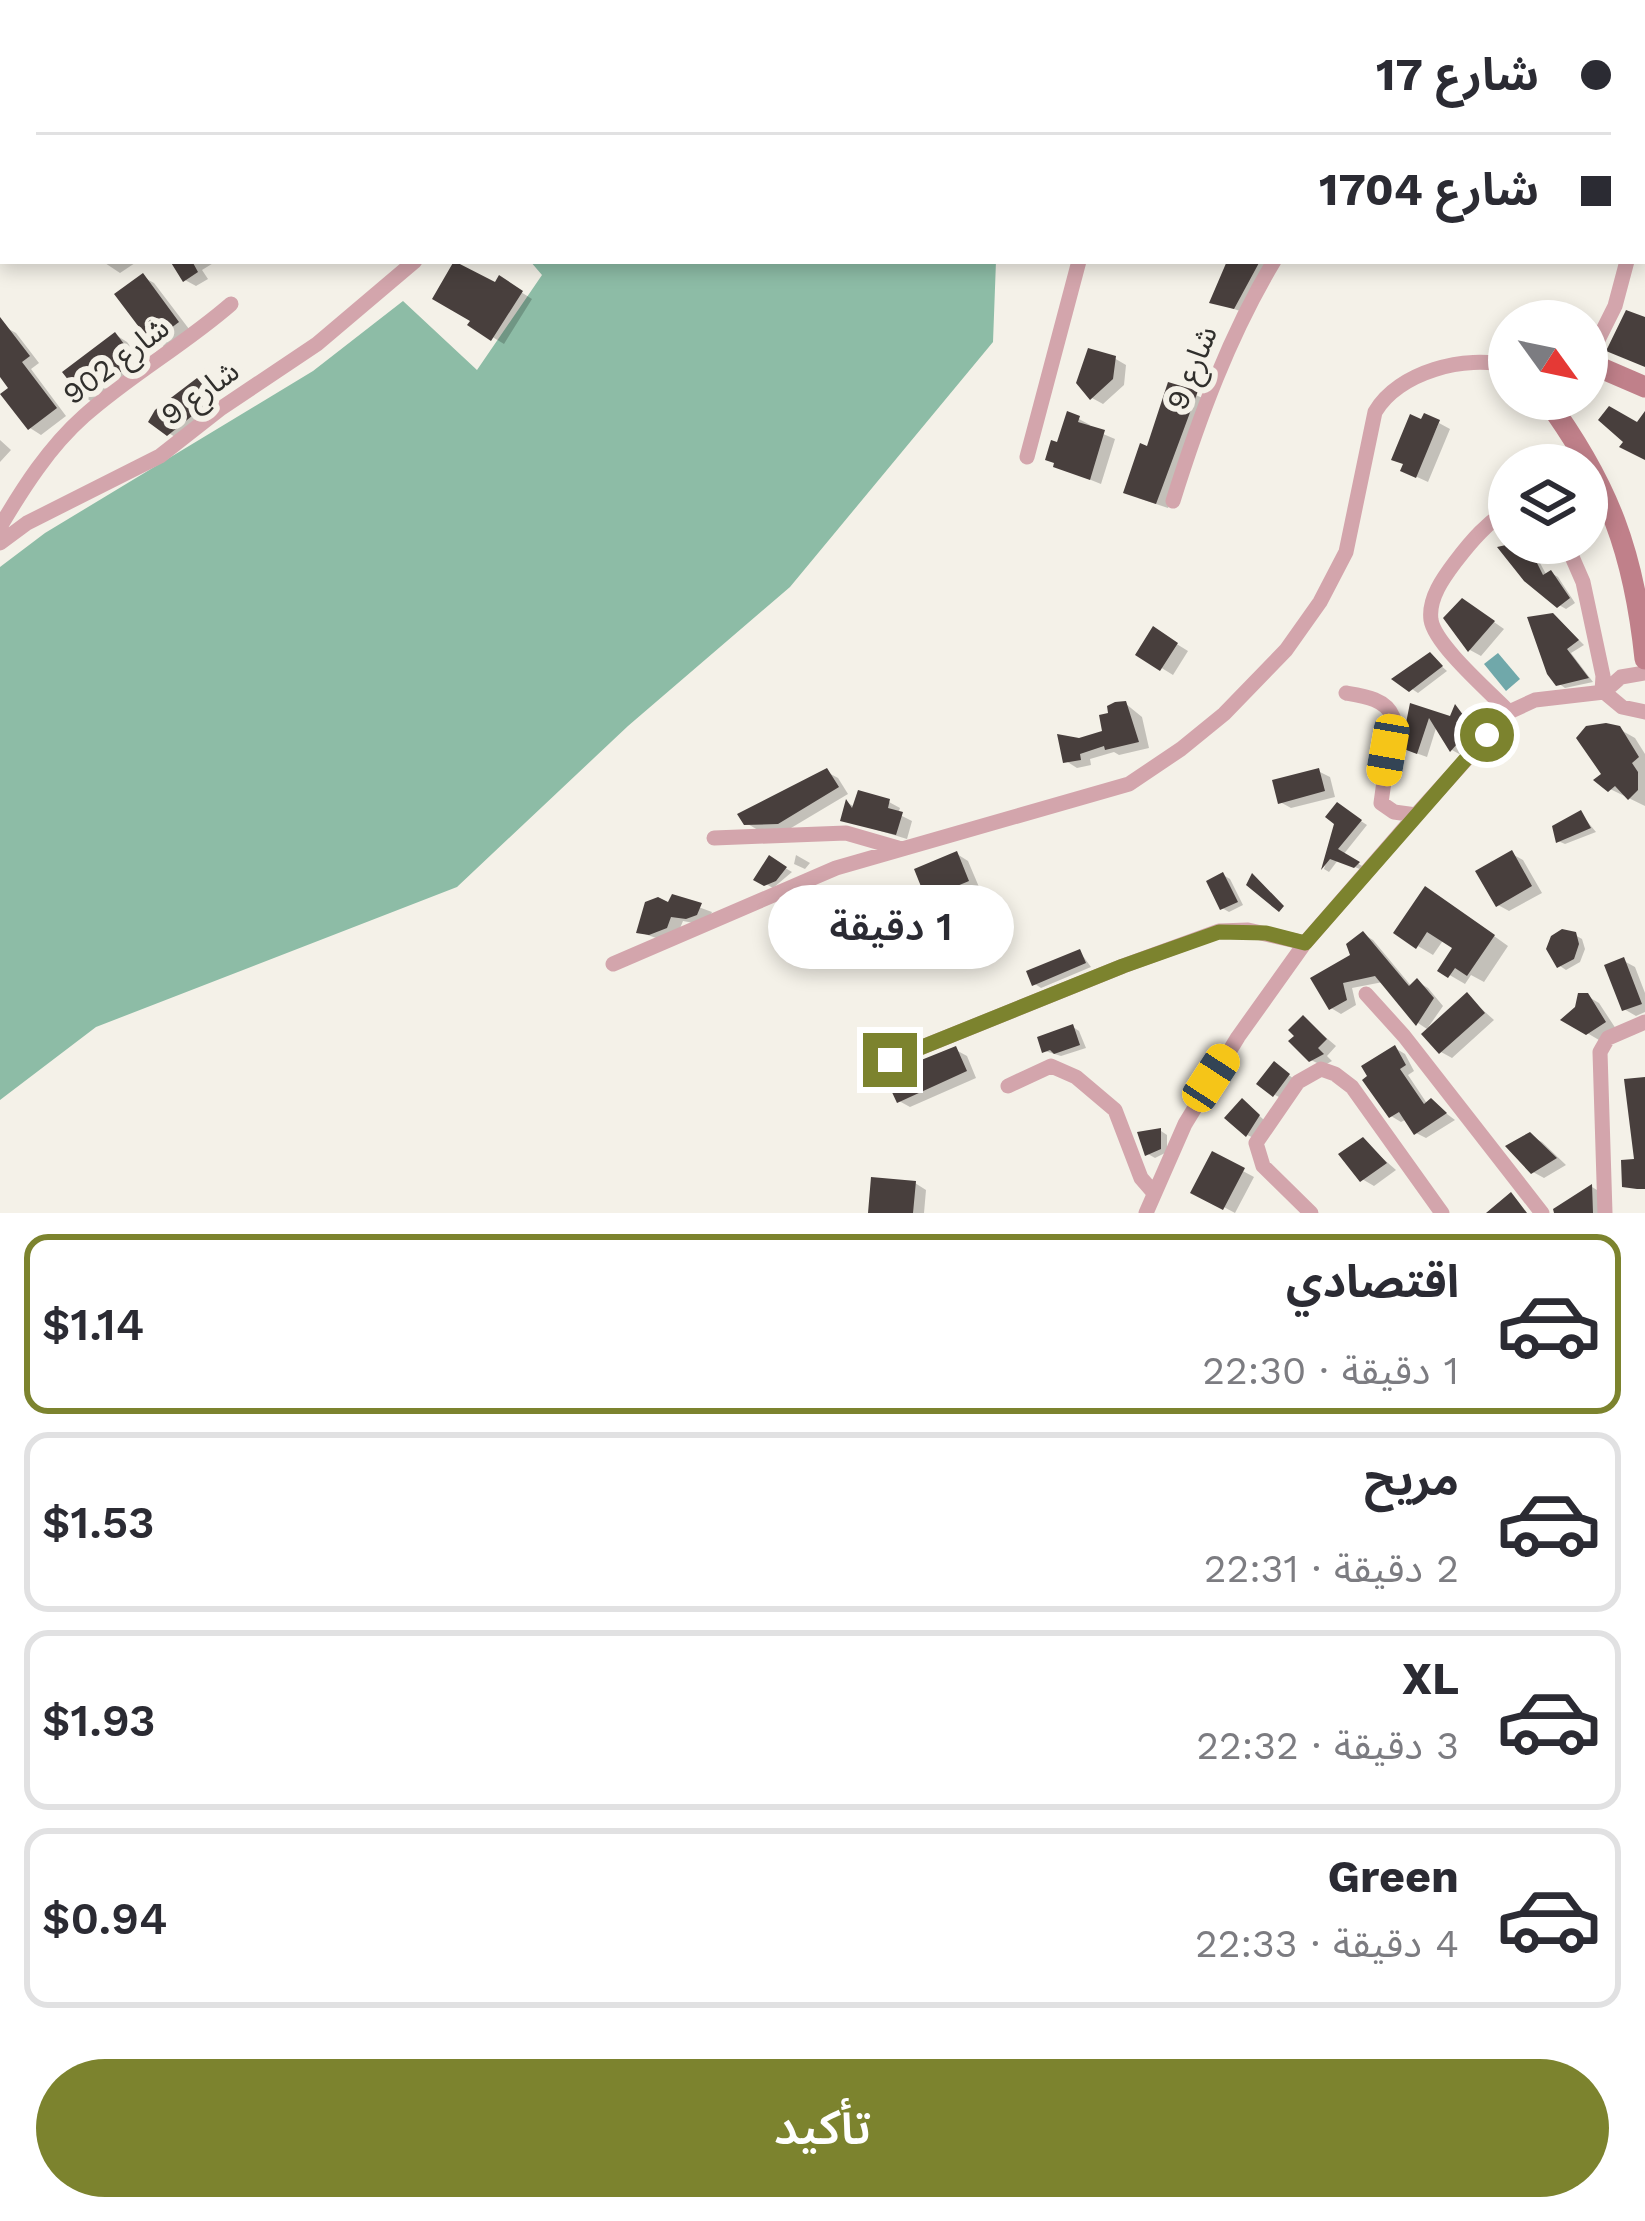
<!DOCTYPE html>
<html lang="ar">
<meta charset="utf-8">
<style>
body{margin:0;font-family:"Work Sans","Noto Sans Arabic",sans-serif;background:#f2f2f3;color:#2b2b33;direction:rtl;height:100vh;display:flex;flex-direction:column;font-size:45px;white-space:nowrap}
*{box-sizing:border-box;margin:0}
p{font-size:39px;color:#7c7c81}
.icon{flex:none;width:66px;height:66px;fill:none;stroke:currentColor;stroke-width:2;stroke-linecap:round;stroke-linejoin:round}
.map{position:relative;height:1213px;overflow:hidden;direction:ltr}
.details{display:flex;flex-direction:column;background:#fff;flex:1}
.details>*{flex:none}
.hud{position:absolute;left:0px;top:0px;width:1647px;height:264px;box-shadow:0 6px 18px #0003;direction:rtl;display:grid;align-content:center;height:264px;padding:0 36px;background:#fff}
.needle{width:78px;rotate:123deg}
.fabs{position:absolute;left:1488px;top:300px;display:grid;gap:24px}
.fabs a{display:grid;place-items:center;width:120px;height:120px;border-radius:50%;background:#fff;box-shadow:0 6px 18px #0003;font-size:60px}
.end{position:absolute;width:54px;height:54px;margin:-27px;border:15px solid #7c832e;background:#fff;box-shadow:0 0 0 6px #fff}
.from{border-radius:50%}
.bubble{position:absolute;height:84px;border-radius:42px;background:#fff;box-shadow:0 6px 18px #0003;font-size:39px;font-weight:600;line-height:84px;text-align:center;direction:rtl}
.car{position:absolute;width:36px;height:72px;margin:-36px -18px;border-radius:15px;box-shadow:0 0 9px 3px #0007;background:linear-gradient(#f5c518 24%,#345 0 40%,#f5c518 0 76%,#345 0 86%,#f5c518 0)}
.hud b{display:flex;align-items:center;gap:42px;height:114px;font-size:45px}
.hud b+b{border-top:3px solid #e1e1e2}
.hud i{width:30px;height:30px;background:#2b2b33}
ul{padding:21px 0 0;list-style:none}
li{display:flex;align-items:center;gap:36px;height:180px;margin:0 24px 18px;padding:0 12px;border:6px solid #e1e1e2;border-radius:24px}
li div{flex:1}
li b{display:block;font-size:45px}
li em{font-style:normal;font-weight:600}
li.current{border-color:#7c832e}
li>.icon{width:108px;height:108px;stroke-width:1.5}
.cta{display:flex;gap:24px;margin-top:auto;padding:24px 36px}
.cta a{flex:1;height:138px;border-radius:72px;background:#7c832e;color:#fff;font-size:48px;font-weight:600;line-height:138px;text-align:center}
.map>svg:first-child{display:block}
.forest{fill:#8dbca6}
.water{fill:#70a8aa}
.shadow{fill:#0003}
.building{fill:#483f3d}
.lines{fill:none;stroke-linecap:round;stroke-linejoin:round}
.street{stroke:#d3a5ac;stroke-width:15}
.secondary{stroke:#c0808a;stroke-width:21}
.route{stroke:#7c832e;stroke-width:15}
.labels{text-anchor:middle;stroke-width:12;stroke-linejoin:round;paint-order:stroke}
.street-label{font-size:30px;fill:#302f2c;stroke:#f4f1e8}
</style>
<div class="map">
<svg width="1645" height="1213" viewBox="0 0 1645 1213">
<rect width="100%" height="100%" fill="#f4f1e8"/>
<path class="forest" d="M0,0H356V3H3L0,77Z
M526,0H1058L525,3Z
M530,261H996L993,342L790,587L628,726L457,887L96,1027L0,1100V567L45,533L313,371L403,301L477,370L542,275Z"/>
<path class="water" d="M1498,653L1520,679L1506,691L1484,664Z"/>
<path class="shadow" d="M409,0H455L462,3H408Z
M1356,0H1466L1464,3Z
M1588,0H1645V9L1644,3Z
M102,261H138L120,273Z
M173,261H215V262L202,270L208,279L196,286L185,280Z
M1230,261H1277L1246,313L1213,302Z
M143,277L154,283L189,329L164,347L153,341Z
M500,279L532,299L504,344L471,324Z
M5,327L16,333L39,363L31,369L66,416L41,435L30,428L12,388L0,372V330Z
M116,335L127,342L146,367L97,405L86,398Z
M1114,358L1126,365L1124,385L1103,404L1092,398Z
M197,381L217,401L209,411L175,437L152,422Z
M1170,385L1208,400L1168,508L1138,498Z
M1079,419L1090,425L1089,428L1115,439L1101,484L1056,466L1058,446Z
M1439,423L1450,429L1428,482L1415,476Z
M0,440L11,450L0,462Z
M1525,543L1532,548L1547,576L1551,573L1558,577L1575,603L1566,609L1559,605Z
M1474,608L1504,629L1481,656L1470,650L1447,619Z
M1560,621L1584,645L1571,653L1593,682L1565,688L1558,683Z
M1154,630L1188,651L1173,675L1139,654Z
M1430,656L1447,671L1418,693L1397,679Z
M1126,704L1142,717L1149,748L1119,755L1114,752L1090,759L1091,765L1077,768L1066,761L1079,741L1106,733Z
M1412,707L1452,720L1457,708L1480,734L1461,755L1452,750L1437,725L1427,757L1413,752Z
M1619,729L1635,738L1645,754V806L1610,789L1605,775Z
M1318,771L1330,777L1335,797L1291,808L1280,802Z
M827,772L838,778L848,794L791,828L758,830L746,823Z
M889,802L900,808L898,814L912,821L907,839L844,820L848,803L855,807Z
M1338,806L1367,825L1343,855L1364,867L1362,870L1338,860L1329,872L1324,869L1338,823Z
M1581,814L1596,832L1565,844L1558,841Z
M957,854L968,861L979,887L940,903L929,897Z
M1512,854L1523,860L1542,893L1509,911L1498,905Z
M796,855L810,863L805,869L794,864Z
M770,859L792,872L773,888L757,879Z
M1223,875L1230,879L1243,905L1229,912L1222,908Z
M674,898L712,912L708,920L699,924L683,921L678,933L662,940L639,932L670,906Z
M1441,898L1508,946L1484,982L1471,975L1465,984L1441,970L1456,947L1444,939L1433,955L1418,946Z
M1363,934L1373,940L1412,987L1418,982L1428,988L1443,1006L1427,1029L1418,1023L1383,982L1352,988L1356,1005L1341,1014L1331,1008Z
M1575,935L1582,939L1585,949L1580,962L1566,970L1560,966Z
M1080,952L1091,967L1041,988L1035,984Z
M1624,961L1635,967L1645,993V1012L1636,1016L1624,1009Z
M1467,996L1494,1020L1452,1058L1441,1052Z
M1587,996L1599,1003L1616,1029L1599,1040L1565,1020Z
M1304,1019L1336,1046L1327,1056L1332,1061L1323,1066L1311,1060L1298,1036Z
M1073,1027L1079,1031L1086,1048L1061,1056L1045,1051Z
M1395,1048L1405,1054L1414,1071L1408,1075L1428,1105L1431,1102L1455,1120L1426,1138L1416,1133L1407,1119L1401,1122L1391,1116Z
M956,1050L967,1056L976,1078L910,1107L899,1101Z
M1281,1069L1294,1079L1281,1098L1275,1095Z
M1249,1106L1265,1121L1254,1138L1247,1135Z
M1161,1131L1167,1135V1152L1155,1158L1148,1154Z
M1530,1136L1542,1142L1566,1165L1544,1178L1533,1172Z
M1363,1141L1396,1170L1374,1186L1362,1179Z
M1213,1155L1254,1177L1235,1213L1194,1191Z
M873,1180L915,1183L926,1190L924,1213H871Z
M1592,1187L1602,1193L1603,1213H1560L1558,1210Z"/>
<path class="building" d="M170,261H192L198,272L183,282Z
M454,261L495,282L499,275L523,291L491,341L467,325L470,321L432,299Z
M1227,261H1260L1234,309L1209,303Z
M143,273L179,322L151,343L114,294Z
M1626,310L1645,317V367L1606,351Z
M0,317L30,356L22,362L57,408L28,430L0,394L8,388L0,377Z
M115,332L136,360L84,400L62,372Z
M1088,348L1116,356L1113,379L1090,400L1076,383Z
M197,378L212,396L202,408L167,436L148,422L155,410Z
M1168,382L1198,391L1156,504L1123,493L1140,443L1147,446Z
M1609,406L1637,422L1645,411V460L1619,447L1623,442L1598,420Z
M1067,411L1080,416L1078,422L1105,430L1090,480L1053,467L1054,463L1045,460L1051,440L1057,442Z
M1424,413L1440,420L1416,478L1400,471L1403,464L1391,460L1410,414L1421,419Z
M1515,543H1527L1543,575L1551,570L1570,598L1557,608L1524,581L1497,547Z
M1462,598L1495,621L1468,652L1443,618Z
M1553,613L1579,640L1567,649L1589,678L1556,686L1547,674L1527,617Z
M1153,626L1178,643L1160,671L1135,655Z
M1430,652L1443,666L1409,692L1391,679Z
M1126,701L1139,742L1105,750L1104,746L1080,754L1081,760L1063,763L1057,734L1079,738L1102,731L1099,715L1108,713L1107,706L1115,702Z
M1410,703L1450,716L1455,704L1472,727L1450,752L1429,718L1417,754L1401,748Z
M1606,723L1620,726L1639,757L1632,763L1638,772V790L1628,800L1615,786L1608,792L1593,780L1601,774L1576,738L1586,726Z
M827,768L839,787L778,824L744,825L737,814Z
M1319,768L1325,791L1278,804L1272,780Z
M858,790L890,799L888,808L903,812L896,835L840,821L846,799L852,808Z
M1337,802L1362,820L1338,849L1360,862L1354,868L1330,859L1321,870L1334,824L1325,817Z
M1581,810L1591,828L1556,843L1552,826Z
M1512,850L1532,886L1496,907L1475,871Z
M957,851L969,881L926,899L914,869Z
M769,855L787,867L776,881L764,886L753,880Z
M1223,872L1238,902L1220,910L1206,881Z
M1252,873L1284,906L1279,912L1246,885Z
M1425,886L1495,935L1467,976L1455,968L1448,978L1437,971L1452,948L1427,932L1416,949L1393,933Z
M672,894L702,903L697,915L686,919L671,917L667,928L649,935L636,933L645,902L658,897L668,902Z
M1562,929L1576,932L1579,944L1574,959L1557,968L1546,949L1551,936Z
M1363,931L1409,986L1417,978L1434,998L1416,1026L1375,976L1343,983L1347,1000L1329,1010L1310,978L1350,955L1346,944Z
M1080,949L1086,963L1032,986L1026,971Z
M1624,957L1642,1004L1622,1011L1604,965Z
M1467,992L1485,1013L1439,1054L1421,1034Z
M1578,993H1588L1606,1022L1586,1035L1560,1020L1575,1007Z
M1303,1015L1327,1039L1318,1048L1324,1054L1309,1062L1288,1041L1294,1036L1288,1030Z
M1073,1024L1080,1045L1054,1054L1050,1050L1042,1053L1037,1037Z
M1395,1045L1406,1065L1400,1069L1424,1104L1431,1098L1447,1113L1414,1135L1399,1112L1389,1118L1362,1080L1367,1076L1361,1066Z
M956,1046L967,1071L897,1103L884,1075Z
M1274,1061L1290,1074L1273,1097L1256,1084Z
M1645,1077V1189H1637L1622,1187L1621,1160L1634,1159L1624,1079Z
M1242,1098L1260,1115L1246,1137L1224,1118Z
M1161,1128V1149L1145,1156L1137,1132Z
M1530,1132L1557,1158L1531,1174L1505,1146Z
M1363,1137L1387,1163L1360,1182L1338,1154Z
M1212,1151L1245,1168L1223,1210L1190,1193Z
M871,1177L916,1181L913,1213H868Z
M1592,1184L1593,1213H1554L1553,1209Z
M1511,1192L1527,1213H1486Z"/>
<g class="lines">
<path class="street" d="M488,3L489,0
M1229,3L1233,0
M1486,3L1489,0
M1644,17L1645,16
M1644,233L1645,231
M1587,362L1615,306L1627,261
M1027,457L1079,261
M1173,501C1199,418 1229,336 1274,261
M0,527C23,488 49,447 84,416C130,375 184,345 231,304
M0,543L27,523L160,456L220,409L317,344L415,261
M1566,543L1583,582L1603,676L1602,691
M1604,692L1622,707L1645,712
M1604,692L1621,677L1645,673
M1346,693C1364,696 1386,699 1393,717L1381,803L1394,812L1416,815
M1509,712C1490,692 1435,645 1431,620C1428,598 1444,577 1456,561C1472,540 1487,523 1509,509
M714,838L846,833L898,848
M613,964L836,868L1129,784L1181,749L1224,714L1286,650L1320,602L1346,552L1375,412C1398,372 1466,354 1509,366
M1366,994L1404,1036L1542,1213
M890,1060L1123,966L1219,931L1248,930L1305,943
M1008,1086L1051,1066L1076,1077L1115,1110L1141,1178L1154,1193
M1146,1213L1185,1124L1238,1037L1305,943L1416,815L1509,712L1535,700L1604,692
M1311,1213L1263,1166L1256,1143L1298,1082L1321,1069L1335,1074L1352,1087L1442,1213
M1605,1213L1600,1052L1608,1038L1645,1022"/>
<path class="secondary" d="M1587,362L1645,387
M1546,399C1609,485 1634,553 1645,659"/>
</g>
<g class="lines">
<path class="route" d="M890,1060L1123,966L1219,932L1266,933L1305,943L1487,735"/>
</g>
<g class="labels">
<g class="street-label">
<text transform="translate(116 361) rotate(-37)" y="10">شارع 902</text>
<text transform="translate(1192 368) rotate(-68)" y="10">شارع 9</text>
<text transform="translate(200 393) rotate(-36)" y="10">شارع 9</text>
</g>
</g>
</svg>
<div class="fabs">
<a><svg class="needle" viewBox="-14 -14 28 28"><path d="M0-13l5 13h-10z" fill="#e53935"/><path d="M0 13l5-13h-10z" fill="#7c7c81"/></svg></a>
<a><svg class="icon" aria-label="layers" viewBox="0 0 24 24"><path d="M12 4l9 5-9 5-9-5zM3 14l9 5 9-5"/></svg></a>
</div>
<i class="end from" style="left:1487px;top:735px"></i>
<i class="end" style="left:890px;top:1060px"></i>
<div class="bubble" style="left:768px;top:885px;width:246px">1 دقيقة</div>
<i class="car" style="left:1388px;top:750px;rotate:190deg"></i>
<i class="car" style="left:1211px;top:1078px;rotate:33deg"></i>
<div class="hud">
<b><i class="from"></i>شارع 17</b>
<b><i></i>شارع 1704</b>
</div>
</div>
<section class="details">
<ul>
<li class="current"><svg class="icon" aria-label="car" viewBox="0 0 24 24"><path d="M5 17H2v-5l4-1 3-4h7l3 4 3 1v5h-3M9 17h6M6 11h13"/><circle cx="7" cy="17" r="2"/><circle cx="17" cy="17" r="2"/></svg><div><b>اقتصادي</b><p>1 دقيقة · 22:30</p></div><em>$1.14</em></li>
<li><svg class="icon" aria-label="car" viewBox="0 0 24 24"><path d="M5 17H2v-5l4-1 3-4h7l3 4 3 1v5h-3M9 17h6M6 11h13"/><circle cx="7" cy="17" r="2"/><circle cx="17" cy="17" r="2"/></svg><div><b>مريح</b><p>2 دقيقة · 22:31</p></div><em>$1.53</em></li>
<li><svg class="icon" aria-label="car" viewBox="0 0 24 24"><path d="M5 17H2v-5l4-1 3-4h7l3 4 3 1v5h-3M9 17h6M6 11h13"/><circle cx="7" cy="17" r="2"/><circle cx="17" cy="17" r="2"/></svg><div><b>XL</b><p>3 دقيقة · 22:32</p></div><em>$1.93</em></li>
<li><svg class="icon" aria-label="car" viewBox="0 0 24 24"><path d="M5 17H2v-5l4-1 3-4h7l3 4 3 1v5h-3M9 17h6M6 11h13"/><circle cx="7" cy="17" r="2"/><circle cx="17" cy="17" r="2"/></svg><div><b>Green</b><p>4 دقيقة · 22:33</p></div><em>$0.94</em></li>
</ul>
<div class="cta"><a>تأكيد</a></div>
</section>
